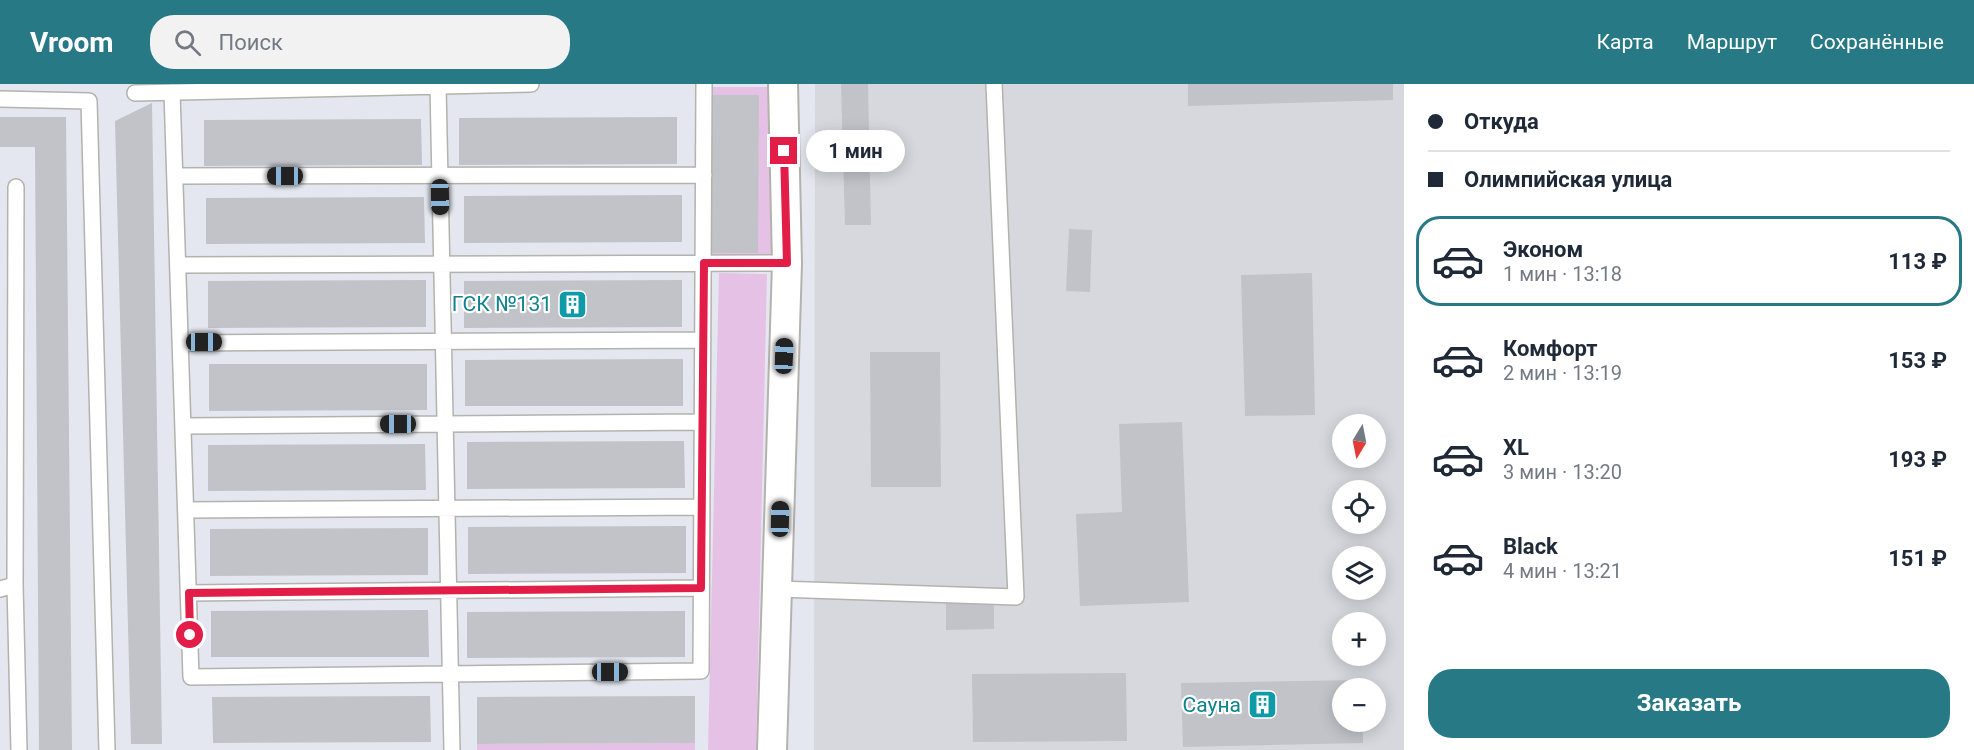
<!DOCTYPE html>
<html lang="ru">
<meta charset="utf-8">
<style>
body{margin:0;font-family:Roboto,sans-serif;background:#f2f2f3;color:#1f2937;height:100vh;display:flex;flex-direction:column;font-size:22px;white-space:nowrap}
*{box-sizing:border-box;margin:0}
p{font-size:20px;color:#747a83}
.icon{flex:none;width:33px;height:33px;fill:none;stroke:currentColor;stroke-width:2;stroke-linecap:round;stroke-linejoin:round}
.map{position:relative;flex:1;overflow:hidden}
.drawer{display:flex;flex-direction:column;background:#fff;width:570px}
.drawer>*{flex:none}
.guide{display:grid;align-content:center;height:132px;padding:0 24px;background:#fff}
.needle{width:39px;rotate:190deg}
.buttons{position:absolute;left:1332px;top:330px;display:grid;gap:12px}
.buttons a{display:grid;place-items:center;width:54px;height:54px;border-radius:50%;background:#fff;box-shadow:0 3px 15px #0003;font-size:30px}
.end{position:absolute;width:27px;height:27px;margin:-14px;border:8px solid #e11d48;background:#fff;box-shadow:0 0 0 3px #fff}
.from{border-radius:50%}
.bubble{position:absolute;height:42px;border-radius:21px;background:#fff;box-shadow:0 3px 15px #0003;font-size:20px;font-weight:700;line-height:42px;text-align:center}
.car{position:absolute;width:18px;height:36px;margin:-18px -9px;border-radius:8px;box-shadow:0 0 4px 2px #0007;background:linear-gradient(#222 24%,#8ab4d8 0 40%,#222 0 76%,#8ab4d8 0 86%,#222 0)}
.guide b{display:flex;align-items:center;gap:21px;height:57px;font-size:22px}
.guide b+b{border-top:2px solid #e0e1e3}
.guide i{width:15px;height:15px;background:#1f2937}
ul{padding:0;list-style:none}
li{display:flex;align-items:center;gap:18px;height:90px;margin:0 12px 9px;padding:0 12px;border:3px solid transparent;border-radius:24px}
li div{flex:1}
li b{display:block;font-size:22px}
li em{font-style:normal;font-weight:700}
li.current{border-color:#287986}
li>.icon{width:54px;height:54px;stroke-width:1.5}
.button{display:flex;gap:12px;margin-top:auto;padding:12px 24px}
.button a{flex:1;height:69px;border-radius:24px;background:#287986;color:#fff;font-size:24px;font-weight:700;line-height:69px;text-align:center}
header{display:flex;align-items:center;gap:36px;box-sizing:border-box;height:84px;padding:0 30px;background:#287986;color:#fff}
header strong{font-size:28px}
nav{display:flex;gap:33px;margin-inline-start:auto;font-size:21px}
.search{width:420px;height:54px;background:#f2f2f3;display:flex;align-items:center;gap:15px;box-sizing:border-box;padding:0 21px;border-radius:24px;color:#747a83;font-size:22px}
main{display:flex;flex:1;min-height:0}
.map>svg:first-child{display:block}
.industrial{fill:#d7d8dd;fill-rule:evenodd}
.green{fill:#e5c1e6}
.building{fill:#c1c3c9}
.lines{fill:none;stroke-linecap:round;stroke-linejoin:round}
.lane-casing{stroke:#b4b2ad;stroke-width:18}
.street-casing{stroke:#b4b2ad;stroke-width:32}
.lane{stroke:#fff;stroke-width:15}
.street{stroke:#fff;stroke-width:28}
.route{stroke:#e11d48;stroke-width:8}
.labels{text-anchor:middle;stroke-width:4.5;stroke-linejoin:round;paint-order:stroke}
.culture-label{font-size:21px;fill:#0d838f;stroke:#fff;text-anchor:end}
</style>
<header>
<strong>Vroom</strong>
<div class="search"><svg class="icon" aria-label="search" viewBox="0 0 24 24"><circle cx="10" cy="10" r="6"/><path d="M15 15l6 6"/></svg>Поиск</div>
<nav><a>Карта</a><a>Маршрут</a><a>Сохранённые</a></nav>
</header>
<main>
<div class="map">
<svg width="1404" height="666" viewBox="0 0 1404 666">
<rect width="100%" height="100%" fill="#e4e7ef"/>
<path class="industrial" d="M815,0H1404V666H814ZM1342,340H1376V374H1342ZM1342,406H1376V440H1342ZM1342,472H1376V506H1342ZM1342,538H1376V572H1342ZM1342,604H1376V638H1342Z"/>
<path class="green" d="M712,3H772L775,175H712V169H758L712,11Z
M719,189L767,190L756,666H708Z
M695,659V666H477V660Z"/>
<path class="building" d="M841,0H868L871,141H845Z
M1188,0H1393V16L1188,22Z
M712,11H759L758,169H712Z
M152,19L162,660H131L115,37Z
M0,33H66L72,666H39L35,63H0Z
M677,33V80L459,81V34Z
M421,35L422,81L204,82V36Z
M682,111V158L464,159V112Z
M424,113L425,159L206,160V114Z
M1069,145L1092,146L1090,208L1066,207Z
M1312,189L1315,331L1245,332L1241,191Z
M426,196V243L208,244V197Z
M682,196V243L464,244V197Z
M870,268H940L941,403H871Z
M683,275V322H465V276Z
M209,280H427V326L209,327Z
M1182,338L1189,518L1080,522L1076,430L1122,428L1119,340Z
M684,357L685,404L467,405V358Z
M425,360L426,406L208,407V361Z
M686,442V489L468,490V443Z
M428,444V491L210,492V445Z
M946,518L994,519V545L946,546Z
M428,526L429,573H211V527Z
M685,527V573L467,574V528Z
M1126,589L1127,657L973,658L972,590Z
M1362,596V604H1342V638H1363V659L1183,663L1181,599Z
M430,612L431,658L213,659L212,613Z
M695,612V659L477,660V613Z"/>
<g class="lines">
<defs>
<path id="lane" d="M438,2L452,666
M172,8L191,593L701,587L704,0
M135,9L531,0
M0,15L89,17L107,666
M175,92L704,91
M16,103L15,501L19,666
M178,181L787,179
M181,259L703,256
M183,342L702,338
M186,426L702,423
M0,505L15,501
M778,505L1016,513L994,0
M189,509L701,504"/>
<path id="street" d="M772,666L787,179L783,0"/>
</defs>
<use href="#lane" class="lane-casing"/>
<use href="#street" class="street-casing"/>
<use href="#lane" class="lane"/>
<use href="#street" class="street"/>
</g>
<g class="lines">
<path class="route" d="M190,551L189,509L701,504L704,179H787L784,67"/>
</g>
<defs>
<symbol id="building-square" viewBox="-11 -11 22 22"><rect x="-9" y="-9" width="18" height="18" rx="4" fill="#0f9aa8" stroke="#fff"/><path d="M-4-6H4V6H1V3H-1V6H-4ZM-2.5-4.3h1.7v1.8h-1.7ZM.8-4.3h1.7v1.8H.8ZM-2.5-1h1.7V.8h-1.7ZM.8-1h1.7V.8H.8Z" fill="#fff"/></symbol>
</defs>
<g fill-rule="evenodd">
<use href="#building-square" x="556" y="204" width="33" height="33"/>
<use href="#building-square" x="1246" y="604" width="33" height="33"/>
</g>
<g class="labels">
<g class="culture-label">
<text x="552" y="227">ГСК №131</text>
<text x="1241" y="628">Сауна</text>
</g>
</g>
</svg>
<div class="buttons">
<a><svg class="needle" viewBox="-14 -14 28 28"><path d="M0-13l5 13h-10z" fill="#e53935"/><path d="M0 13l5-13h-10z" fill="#747a83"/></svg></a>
<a><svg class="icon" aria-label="locate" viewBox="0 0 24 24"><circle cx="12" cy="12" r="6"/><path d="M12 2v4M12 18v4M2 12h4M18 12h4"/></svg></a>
<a><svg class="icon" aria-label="layers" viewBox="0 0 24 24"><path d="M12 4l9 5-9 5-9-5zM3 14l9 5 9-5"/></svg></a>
<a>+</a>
<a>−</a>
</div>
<i class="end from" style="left:190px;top:551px"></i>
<i class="end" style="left:784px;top:67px"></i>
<div class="bubble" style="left:806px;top:46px;width:99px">1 мин</div>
<i class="car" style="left:285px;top:92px;rotate:270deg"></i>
<i class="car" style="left:440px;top:113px;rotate:179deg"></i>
<i class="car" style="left:204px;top:258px;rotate:90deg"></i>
<i class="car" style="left:784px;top:272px;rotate:2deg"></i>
<i class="car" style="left:398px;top:340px;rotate:270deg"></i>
<i class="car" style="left:780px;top:435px;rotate:1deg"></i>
<i class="car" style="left:610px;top:588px;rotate:90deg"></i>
</div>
<section class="drawer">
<div class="guide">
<b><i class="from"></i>Откуда</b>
<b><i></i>Олимпийская улица</b>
</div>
<ul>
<li class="current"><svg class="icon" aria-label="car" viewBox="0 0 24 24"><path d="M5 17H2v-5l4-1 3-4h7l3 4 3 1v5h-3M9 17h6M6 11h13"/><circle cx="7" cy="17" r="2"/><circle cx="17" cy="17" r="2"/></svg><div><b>Эконом</b><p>1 мин · 13:18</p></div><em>113 ₽</em></li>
<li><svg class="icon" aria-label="car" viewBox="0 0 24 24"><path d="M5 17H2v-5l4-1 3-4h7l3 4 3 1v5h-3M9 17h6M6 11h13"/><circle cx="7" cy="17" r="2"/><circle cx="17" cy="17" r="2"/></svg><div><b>Комфорт</b><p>2 мин · 13:19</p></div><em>153 ₽</em></li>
<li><svg class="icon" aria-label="car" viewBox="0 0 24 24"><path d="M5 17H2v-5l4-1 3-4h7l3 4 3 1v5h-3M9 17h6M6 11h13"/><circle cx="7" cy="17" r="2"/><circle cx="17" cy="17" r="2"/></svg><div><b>XL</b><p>3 мин · 13:20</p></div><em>193 ₽</em></li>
<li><svg class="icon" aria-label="car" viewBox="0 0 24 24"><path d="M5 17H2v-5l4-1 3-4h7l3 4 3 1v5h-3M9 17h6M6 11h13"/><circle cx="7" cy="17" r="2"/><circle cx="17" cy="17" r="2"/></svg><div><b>Black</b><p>4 мин · 13:21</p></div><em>151 ₽</em></li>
</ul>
<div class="button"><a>Заказать</a></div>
</section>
</main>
